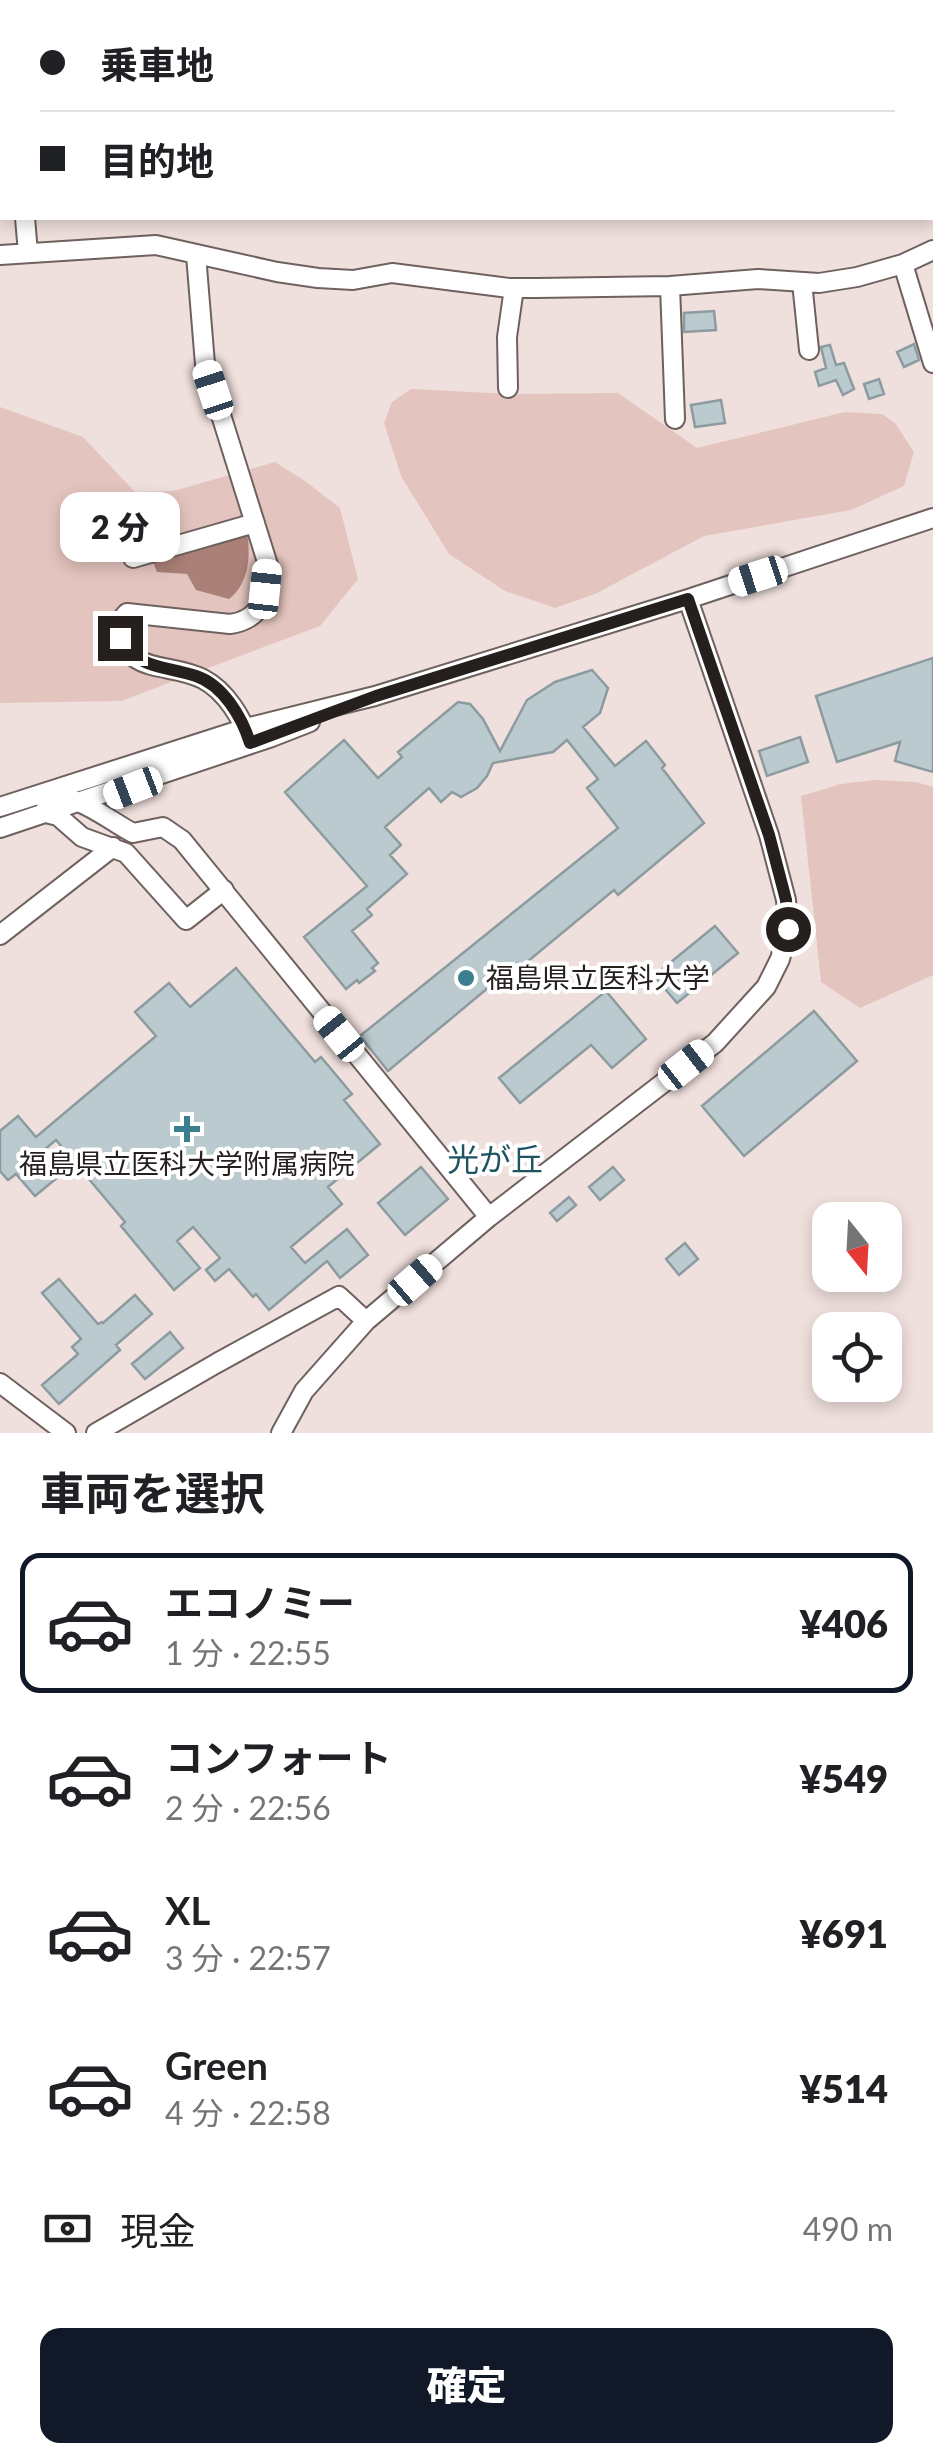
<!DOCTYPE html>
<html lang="ja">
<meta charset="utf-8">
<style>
body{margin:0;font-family:Lato,"Noto Sans JP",sans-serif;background:#f2f2f2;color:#202124;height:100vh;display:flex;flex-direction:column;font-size:38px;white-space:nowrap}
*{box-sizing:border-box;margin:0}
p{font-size:32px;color:#757577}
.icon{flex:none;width:55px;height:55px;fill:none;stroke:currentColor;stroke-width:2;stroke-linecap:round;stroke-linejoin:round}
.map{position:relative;height:1433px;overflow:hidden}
.drawer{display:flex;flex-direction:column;background:#fff;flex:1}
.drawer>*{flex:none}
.banner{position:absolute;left:0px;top:0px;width:935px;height:220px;box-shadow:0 5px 15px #0003;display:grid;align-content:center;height:220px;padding:0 40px;background:#fff}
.needle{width:65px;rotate:162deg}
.buttons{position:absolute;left:812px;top:1202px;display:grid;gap:20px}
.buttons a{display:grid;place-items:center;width:90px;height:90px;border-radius:20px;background:#fff;box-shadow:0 5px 15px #0003;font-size:50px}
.end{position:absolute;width:45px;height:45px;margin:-22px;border:12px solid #251f1e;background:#fff;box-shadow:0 0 0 5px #fff}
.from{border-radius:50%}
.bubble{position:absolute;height:70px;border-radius:20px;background:#fff;box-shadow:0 5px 15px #0003;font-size:32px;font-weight:800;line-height:70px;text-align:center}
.car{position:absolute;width:30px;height:60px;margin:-30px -15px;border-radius:12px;box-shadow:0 0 8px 2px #0007;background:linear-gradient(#fff 24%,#345 0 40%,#fff 0 76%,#345 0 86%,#fff 0)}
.banner b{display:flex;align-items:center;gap:35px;height:95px;font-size:38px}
.banner b+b{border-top:2px solid #e0e0e0}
.banner i{width:25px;height:25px;background:#202124}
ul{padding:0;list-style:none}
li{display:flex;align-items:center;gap:30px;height:140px;margin:0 20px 15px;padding:0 20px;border:5px solid transparent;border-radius:20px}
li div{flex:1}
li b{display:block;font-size:38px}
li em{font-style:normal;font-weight:800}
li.selected{border-color:#111827}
li>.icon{width:90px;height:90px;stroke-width:1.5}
h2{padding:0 40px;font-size:45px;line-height:120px}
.pay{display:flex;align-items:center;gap:25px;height:110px;padding:0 40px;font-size:38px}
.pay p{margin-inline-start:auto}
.primary-button{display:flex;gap:20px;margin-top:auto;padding:20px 40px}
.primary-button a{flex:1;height:115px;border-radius:20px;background:#111827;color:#fff;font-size:40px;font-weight:800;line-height:115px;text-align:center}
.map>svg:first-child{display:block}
.green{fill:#e4c4be}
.water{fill:#aa8078}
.building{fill:#bbcace;stroke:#8c9b9f;stroke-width:2.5}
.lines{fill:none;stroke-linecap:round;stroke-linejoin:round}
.minor-casing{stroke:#6e615e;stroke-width:22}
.highway-casing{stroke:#c6c5c4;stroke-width:32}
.minor{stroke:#fff;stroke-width:18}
.highway{stroke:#f4cdc5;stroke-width:28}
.route{stroke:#251f1e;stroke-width:12}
.poi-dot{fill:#3b7e8f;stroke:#fff;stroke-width:4}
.labels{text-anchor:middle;stroke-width:8;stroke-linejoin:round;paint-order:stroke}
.poi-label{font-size:28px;fill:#251f1e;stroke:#fff;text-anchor:start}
.quarter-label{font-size:32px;fill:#1e5462;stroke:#fff}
</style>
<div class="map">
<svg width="933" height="1433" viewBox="0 0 933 1433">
<rect width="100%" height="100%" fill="#f0e0dd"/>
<path class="green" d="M587,0H933V45L932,2H594Z
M411,389L512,394L618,393L697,448L845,412L882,414L895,423L914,452L904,486L851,510L704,536L595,594L555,608L505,591L449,554L401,476L384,423L392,402Z
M0,407L83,437L135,492L173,491L275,462L305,481L340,508L358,579L320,626L121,701L0,703Z
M876,780L916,782L933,787V975L860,1008L821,982L801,796L841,784Z"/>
<path class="water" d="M247,533C251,555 249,584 229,599L196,590L187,574L157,572L153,562Z"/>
<path class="building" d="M714,311L716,330L684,332V313Z
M914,344L919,360L904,367L897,352Z
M830,345L836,365L844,363L854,389L843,395L836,380L819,386L815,372L826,368L821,347Z
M879,379L884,394L869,399L864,384Z
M721,400L725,423L695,427L691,405Z
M933,658V772L895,761L900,742L837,762L816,696Z
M592,670L608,688L600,713L583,727L615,766L646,741L665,765L662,768L704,823L618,895L614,890L521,967L518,963L388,1071L360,1036L618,828L587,788L598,779L567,740L553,752L493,763L487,776L477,788L461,797L452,792L441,802L429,788L385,827L401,845L390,855L407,874L367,909L372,915L352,931L378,963L372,968L375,971L359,983L357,980L346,989L304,937L367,886L285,792L344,740L378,778L402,757L398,752L458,702L470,704L483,719L500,751L527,700L555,682Z
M800,737L808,762L767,776L759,751Z
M715,926L738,953L677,1003L654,976Z
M236,968L315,1062L321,1057L352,1094L344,1100L380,1144L328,1187L342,1204L291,1247L305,1263L347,1229L368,1255L340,1278L327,1261L269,1310L256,1294L253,1297L229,1269L215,1281L206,1270L220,1258L193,1227L177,1241L200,1268L174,1290L121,1226L125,1222L56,1140L39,1154L58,1177L35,1196L16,1174L8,1180L0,1171V1131L18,1116L36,1137L156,1036L135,1012L169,983L190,1007Z
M606,991L646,1039L612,1068L591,1045L520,1103L499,1078Z
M814,1011L857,1061L744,1156L702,1106Z
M421,1167L448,1199L405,1235L378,1203Z
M613,1167L624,1180L600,1200L589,1187Z
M569,1197L576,1205L557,1221L550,1213Z
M685,1243L698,1259L679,1275L666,1259Z
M59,1279L98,1324L102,1322L103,1323L135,1295L152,1314L116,1345L120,1350L59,1404L42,1385L78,1354L72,1347L81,1339L42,1293Z
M170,1332L183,1348L145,1379L132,1364Z"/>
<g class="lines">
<defs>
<path id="minor" d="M0,204L2,205
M25,218L28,253
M0,255L156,245L277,272L318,278L353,280L392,273L509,288H537L670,286L758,279L819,283L857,277L903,264L933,250
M196,255L205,364L268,565C265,594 265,619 230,624L127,613L119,622C121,677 169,661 203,679C226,691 243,719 250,743
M903,264L933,363
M802,282L809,350
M670,286L675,419
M508,388L507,337L514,288
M133,558L255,523
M44,799C75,790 106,819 133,833L163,827L182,840L489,1217
M0,807L246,728L375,696L688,599L933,518
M46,813L58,816L82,837L126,853L186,920L224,890
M0,828L269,738L310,722
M0,935L113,847
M0,1383L66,1433
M96,1433L217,1363L339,1296L366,1321
M281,1433L304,1391L366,1321L489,1217L715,1043L766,987L780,959L788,929L786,900L769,835L688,599"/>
<path id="highway" d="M50,0L65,2
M160,0L174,2
M232,0L242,2
M0,10H2
M932,172H933"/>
</defs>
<use href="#minor" class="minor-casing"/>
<use href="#highway" class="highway-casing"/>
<use href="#minor" class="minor"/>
<use href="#highway" class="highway"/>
</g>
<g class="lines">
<path class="route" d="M120,638C140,671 164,665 196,676C223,685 242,717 250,743L376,696L688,599L769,835L786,900L788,929"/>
</g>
<g class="poi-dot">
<circle cx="466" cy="978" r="10"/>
<path d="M182 1114h10v10h10v10h-10v10h-10v-10h-10v-10h10z"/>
</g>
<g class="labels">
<g class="poi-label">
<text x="486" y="988">福島県立医科大学</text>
<text x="187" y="1174" text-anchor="middle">福島県立医科大学附属病院</text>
</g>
<g class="quarter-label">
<text x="495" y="1171">光が丘</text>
</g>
</g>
</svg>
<div class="buttons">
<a><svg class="needle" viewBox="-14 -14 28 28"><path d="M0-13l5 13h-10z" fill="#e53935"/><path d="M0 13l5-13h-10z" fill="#757577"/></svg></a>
<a><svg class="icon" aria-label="locate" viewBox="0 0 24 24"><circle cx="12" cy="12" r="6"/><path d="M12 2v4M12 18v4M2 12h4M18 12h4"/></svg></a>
</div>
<i class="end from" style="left:788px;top:929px"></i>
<i class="end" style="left:120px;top:638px"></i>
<div class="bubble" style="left:60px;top:492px;width:120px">2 分</div>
<i class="car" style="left:213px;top:390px;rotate:342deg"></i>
<i class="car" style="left:758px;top:576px;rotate:252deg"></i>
<i class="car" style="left:265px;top:589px;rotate:6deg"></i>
<i class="car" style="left:133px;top:788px;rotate:249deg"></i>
<i class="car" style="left:339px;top:1034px;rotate:321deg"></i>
<i class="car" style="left:686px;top:1065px;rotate:52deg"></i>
<i class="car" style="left:415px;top:1280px;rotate:49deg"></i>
<div class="banner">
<b><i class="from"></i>乗車地</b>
<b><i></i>目的地</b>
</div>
</div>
<section class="drawer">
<h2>車両を選択</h2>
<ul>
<li class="selected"><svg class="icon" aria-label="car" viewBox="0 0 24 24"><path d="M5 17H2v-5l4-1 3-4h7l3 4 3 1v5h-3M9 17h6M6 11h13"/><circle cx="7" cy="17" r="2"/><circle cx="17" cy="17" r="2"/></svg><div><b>エコノミー</b><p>1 分 · 22:55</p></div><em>¥406</em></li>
<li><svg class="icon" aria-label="car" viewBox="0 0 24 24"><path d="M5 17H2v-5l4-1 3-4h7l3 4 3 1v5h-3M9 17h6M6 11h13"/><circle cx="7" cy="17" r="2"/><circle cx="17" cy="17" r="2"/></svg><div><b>コンフォート</b><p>2 分 · 22:56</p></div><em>¥549</em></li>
<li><svg class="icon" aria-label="car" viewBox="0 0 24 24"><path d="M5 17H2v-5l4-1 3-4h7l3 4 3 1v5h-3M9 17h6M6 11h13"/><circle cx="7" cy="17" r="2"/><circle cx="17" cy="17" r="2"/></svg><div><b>XL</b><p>3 分 · 22:57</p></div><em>¥691</em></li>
<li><svg class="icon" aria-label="car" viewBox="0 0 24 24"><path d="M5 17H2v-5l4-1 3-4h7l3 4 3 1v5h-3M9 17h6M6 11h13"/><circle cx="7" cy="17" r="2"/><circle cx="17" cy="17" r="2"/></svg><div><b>Green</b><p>4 分 · 22:58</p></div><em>¥514</em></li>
</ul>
<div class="pay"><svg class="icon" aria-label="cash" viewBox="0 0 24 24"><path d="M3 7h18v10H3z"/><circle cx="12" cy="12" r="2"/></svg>現金<p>490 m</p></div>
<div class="primary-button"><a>確定</a></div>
</section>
